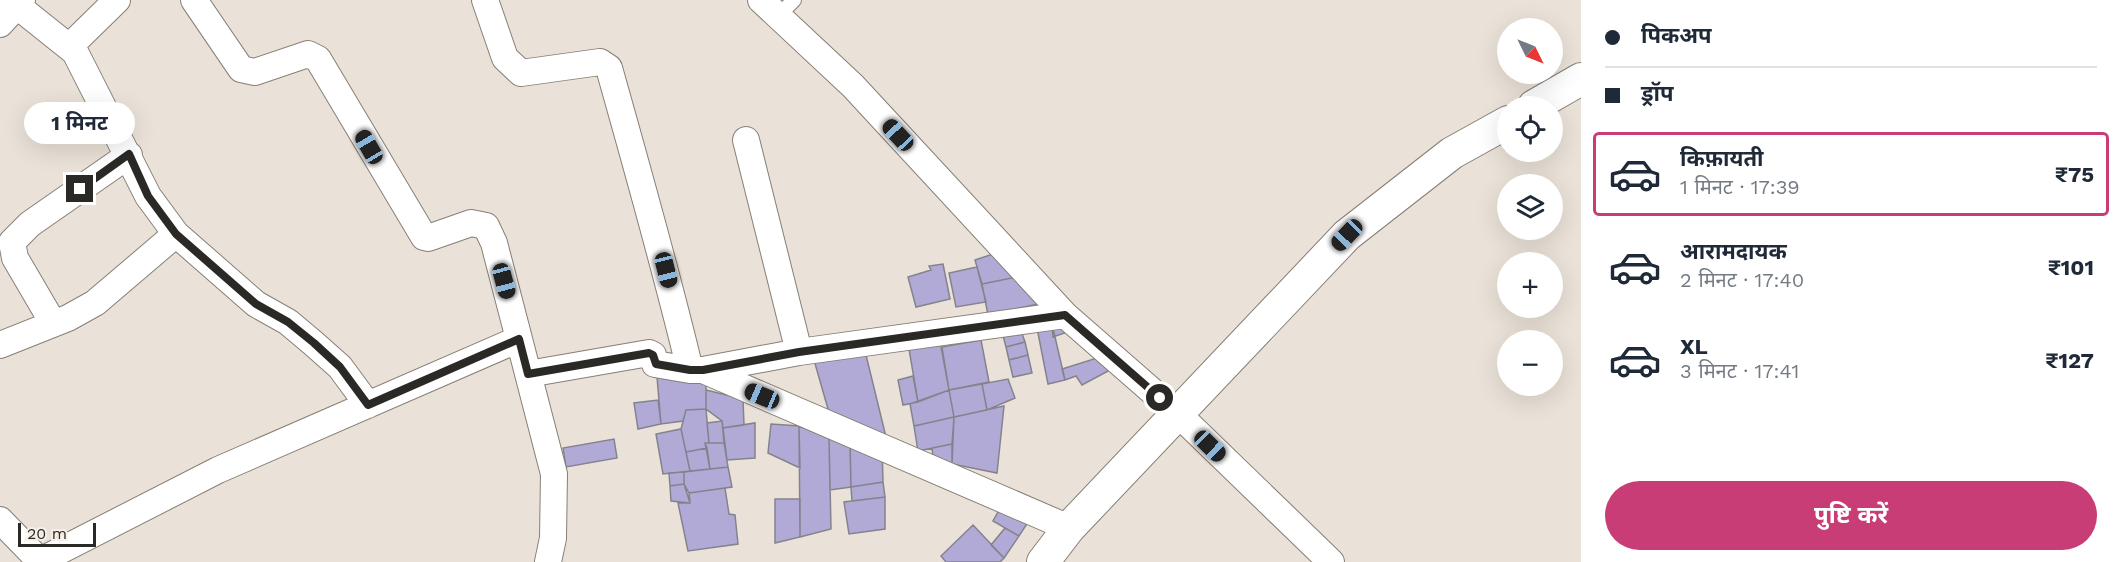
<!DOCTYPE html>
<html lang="hi">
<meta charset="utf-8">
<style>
body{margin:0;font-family:"Work Sans","Noto Sans Devanagari",sans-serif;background:#f2f2f3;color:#1f2937;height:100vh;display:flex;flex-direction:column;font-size:22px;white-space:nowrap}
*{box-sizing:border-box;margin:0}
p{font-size:20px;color:#747a83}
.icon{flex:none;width:33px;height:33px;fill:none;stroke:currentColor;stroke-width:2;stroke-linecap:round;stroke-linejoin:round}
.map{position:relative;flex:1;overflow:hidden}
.panel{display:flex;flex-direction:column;background:#fff;width:540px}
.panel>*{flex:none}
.top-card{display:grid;align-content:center;height:132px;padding:0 24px;background:#fff}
.needle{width:39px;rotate:133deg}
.controls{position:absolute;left:1497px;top:18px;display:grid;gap:12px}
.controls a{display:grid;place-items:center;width:66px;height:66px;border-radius:50%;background:#fff;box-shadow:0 6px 24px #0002;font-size:30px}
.scale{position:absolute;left:18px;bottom:15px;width:78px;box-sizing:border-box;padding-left:6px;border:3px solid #2b2925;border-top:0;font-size:16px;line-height:21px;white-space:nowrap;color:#2b2925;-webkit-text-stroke:4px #f8f0e6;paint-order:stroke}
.end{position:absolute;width:27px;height:27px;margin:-14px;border:8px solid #2b2925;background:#fff;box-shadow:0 0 0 3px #fff}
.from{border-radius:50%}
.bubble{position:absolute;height:42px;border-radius:21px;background:#fff;box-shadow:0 6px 24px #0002;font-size:20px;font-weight:700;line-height:42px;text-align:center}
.car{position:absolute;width:18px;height:36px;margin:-18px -9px;border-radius:8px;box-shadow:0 0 4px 2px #0007;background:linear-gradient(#222 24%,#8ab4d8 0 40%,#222 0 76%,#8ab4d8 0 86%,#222 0)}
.top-card b{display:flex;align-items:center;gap:21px;height:57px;font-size:22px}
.top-card b+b{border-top:2px solid #e0e1e3}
.top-card i{width:15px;height:15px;background:#1f2937}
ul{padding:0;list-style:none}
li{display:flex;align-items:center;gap:18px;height:84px;margin:0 12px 9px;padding:0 12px;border:3px solid transparent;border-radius:6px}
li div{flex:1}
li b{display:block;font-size:22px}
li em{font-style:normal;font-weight:700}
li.selected{border-color:#c83d75}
li>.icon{width:54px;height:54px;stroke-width:1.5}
.cta{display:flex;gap:12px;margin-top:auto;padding:12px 24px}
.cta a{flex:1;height:69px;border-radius:36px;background:#c83d75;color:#fff;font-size:24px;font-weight:700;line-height:69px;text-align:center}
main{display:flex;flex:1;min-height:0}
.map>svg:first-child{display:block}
.building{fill:#b1aad6;stroke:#84838d;stroke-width:1.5}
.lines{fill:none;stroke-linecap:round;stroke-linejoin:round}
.service-casing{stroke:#877f76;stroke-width:16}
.minor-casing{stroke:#877f76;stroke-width:28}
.tertiary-casing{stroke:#877f76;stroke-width:34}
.service{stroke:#fff;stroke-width:14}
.minor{stroke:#fff;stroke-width:26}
.tertiary{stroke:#fff;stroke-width:32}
.route{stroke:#2b2925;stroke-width:8}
</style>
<main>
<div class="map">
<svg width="1581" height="562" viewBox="0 0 1581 562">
<rect width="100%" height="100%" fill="#eae2d8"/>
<path class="building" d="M1005,250L1027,275L982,284L975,260Z
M943,264L950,299L916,307L908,277L931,270L929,266Z
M977,267L986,302L956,307L949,273Z
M1027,275L1052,301L988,315L982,284Z
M1052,324L1065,380L1048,384L1037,328Z
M1052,324L1076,329L1053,337Z
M1019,325L1025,342L1006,347L1001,328Z
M981,340L989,382L949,390L942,347Z
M940,341L949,390L918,402L909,349Z
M1025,342L1028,355L1009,360L1006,347Z
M865,351L887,441L832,423L814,360Z
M1028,355L1032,373L1013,377L1009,360Z
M1100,357L1110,370L1082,385L1076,376L1065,380L1062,369Z
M913,376L918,402L903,405L898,380Z
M657,377L706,382V409L686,410L683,421L661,424Z
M1008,379L1015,398L987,410L982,384Z
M982,384L987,410L954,417L949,390Z
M706,390L743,399L744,425L723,428L722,421L706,409Z
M949,390L954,417L914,426L910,404Z
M658,400L661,424L638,429L634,403Z
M1004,406L997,473L952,464L954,417Z
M706,409L709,443H705L707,448L686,452L681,429L686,410Z
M954,417L952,444L918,451L914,426Z
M722,421L724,443H709L707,423Z
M755,423V458L727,460L723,428Z
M771,424L799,426L800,468L768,453Z
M799,426L829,438L831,529L800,537Z
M681,429L690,471L663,474L656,434Z
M829,438L850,446L851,487L830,490Z
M614,439L617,458L566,467L563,448Z
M850,439L882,447L883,482L851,487Z
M705,443H724L728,467L710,469Z
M952,444V464L934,466L932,448Z
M707,448L710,469L690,471L686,452Z
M728,467L732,487L689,493L684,484V472Z
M684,472V484L670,486L669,473Z
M883,482L885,497L852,501L851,487Z
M684,484L690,503L671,501L670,486Z
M725,488L729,514L735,515L738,544L688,551L678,503H690L689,493Z
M885,497V529L849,534L844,502Z
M775,499H800V537L775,543Z
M1003,503L1032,516L1019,536L993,521Z
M973,525L1004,558L1000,562H946L941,556Z
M1005,528L1019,536L1004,558L991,545Z"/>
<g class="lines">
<defs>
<path id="service" d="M778,16L794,0"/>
<path id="minor" d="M10,0L75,52L148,196L176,234L256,304L288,322L313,343L340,367L368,405
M194,0L241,69L255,72L308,54L318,59L424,237L428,238L471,223L486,226L494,243L519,339
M485,0L505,58L521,73L600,62L609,68C637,168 666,269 690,370
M761,0L853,86L1065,315L1176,412L1331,562
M0,24L22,0
M69,47L117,0
M746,140L799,352
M1065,315L799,352L703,370L1069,528
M53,323L15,258L12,242L30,224L129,155
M0,345L68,318L95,303L176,234
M528,374L649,353L653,355L655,364L690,370H703
M0,520L41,562
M40,561L218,470L519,339L554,474L553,538L548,562"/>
<path id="tertiary" d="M1534,106L1581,79
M1043,562L1069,528L1347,235L1452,153L1508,122"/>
</defs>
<use href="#service" class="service-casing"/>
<use href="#minor" class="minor-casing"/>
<use href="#tertiary" class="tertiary-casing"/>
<use href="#service" class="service"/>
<use href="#minor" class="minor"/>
<use href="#tertiary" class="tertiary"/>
</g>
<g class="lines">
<path class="route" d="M80,189L129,154L148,196L176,234L256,304L288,322L314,343L340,367L368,405L519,339L528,374L649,353L653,355L656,364L690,370H703L799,352L1065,315L1160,398"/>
</g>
</svg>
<div class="controls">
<a><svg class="needle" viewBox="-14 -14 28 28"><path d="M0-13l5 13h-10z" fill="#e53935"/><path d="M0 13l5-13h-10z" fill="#747a83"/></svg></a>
<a><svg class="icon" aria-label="locate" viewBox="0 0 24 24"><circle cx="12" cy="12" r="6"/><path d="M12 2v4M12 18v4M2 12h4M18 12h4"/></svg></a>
<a><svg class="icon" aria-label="layers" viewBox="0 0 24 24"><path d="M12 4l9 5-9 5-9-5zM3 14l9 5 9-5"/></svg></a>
<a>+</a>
<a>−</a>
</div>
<div class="scale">20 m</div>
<i class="end from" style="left:1160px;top:398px"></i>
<i class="end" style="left:80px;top:189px"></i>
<div class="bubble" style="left:24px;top:102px;width:111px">1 मिनट</div>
<i class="car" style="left:898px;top:135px;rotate:317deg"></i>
<i class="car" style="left:369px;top:147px;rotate:330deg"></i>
<i class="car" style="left:1347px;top:235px;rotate:224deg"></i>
<i class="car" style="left:666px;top:270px;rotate:166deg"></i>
<i class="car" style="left:504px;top:281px;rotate:165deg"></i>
<i class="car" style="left:762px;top:396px;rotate:293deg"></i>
<i class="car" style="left:1210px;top:446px;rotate:134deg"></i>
</div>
<section class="panel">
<div class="top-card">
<b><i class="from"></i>पिकअप</b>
<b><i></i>ड्रॉप</b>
</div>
<ul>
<li class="selected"><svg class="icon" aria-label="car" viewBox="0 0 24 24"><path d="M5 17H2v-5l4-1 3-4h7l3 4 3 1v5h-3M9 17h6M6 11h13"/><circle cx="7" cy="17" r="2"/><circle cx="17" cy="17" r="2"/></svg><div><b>किफ़ायती</b><p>1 मिनट · 17:39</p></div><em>₹75</em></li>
<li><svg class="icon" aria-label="car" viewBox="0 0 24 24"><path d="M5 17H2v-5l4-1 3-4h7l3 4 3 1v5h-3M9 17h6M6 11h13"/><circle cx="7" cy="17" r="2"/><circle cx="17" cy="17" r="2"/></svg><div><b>आरामदायक</b><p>2 मिनट · 17:40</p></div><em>₹101</em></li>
<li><svg class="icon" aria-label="car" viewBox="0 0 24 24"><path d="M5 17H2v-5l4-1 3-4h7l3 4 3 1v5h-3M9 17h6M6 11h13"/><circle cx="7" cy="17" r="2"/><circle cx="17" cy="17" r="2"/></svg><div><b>XL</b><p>3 मिनट · 17:41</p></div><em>₹127</em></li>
</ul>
<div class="cta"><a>पुष्टि करें</a></div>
</section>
</main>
